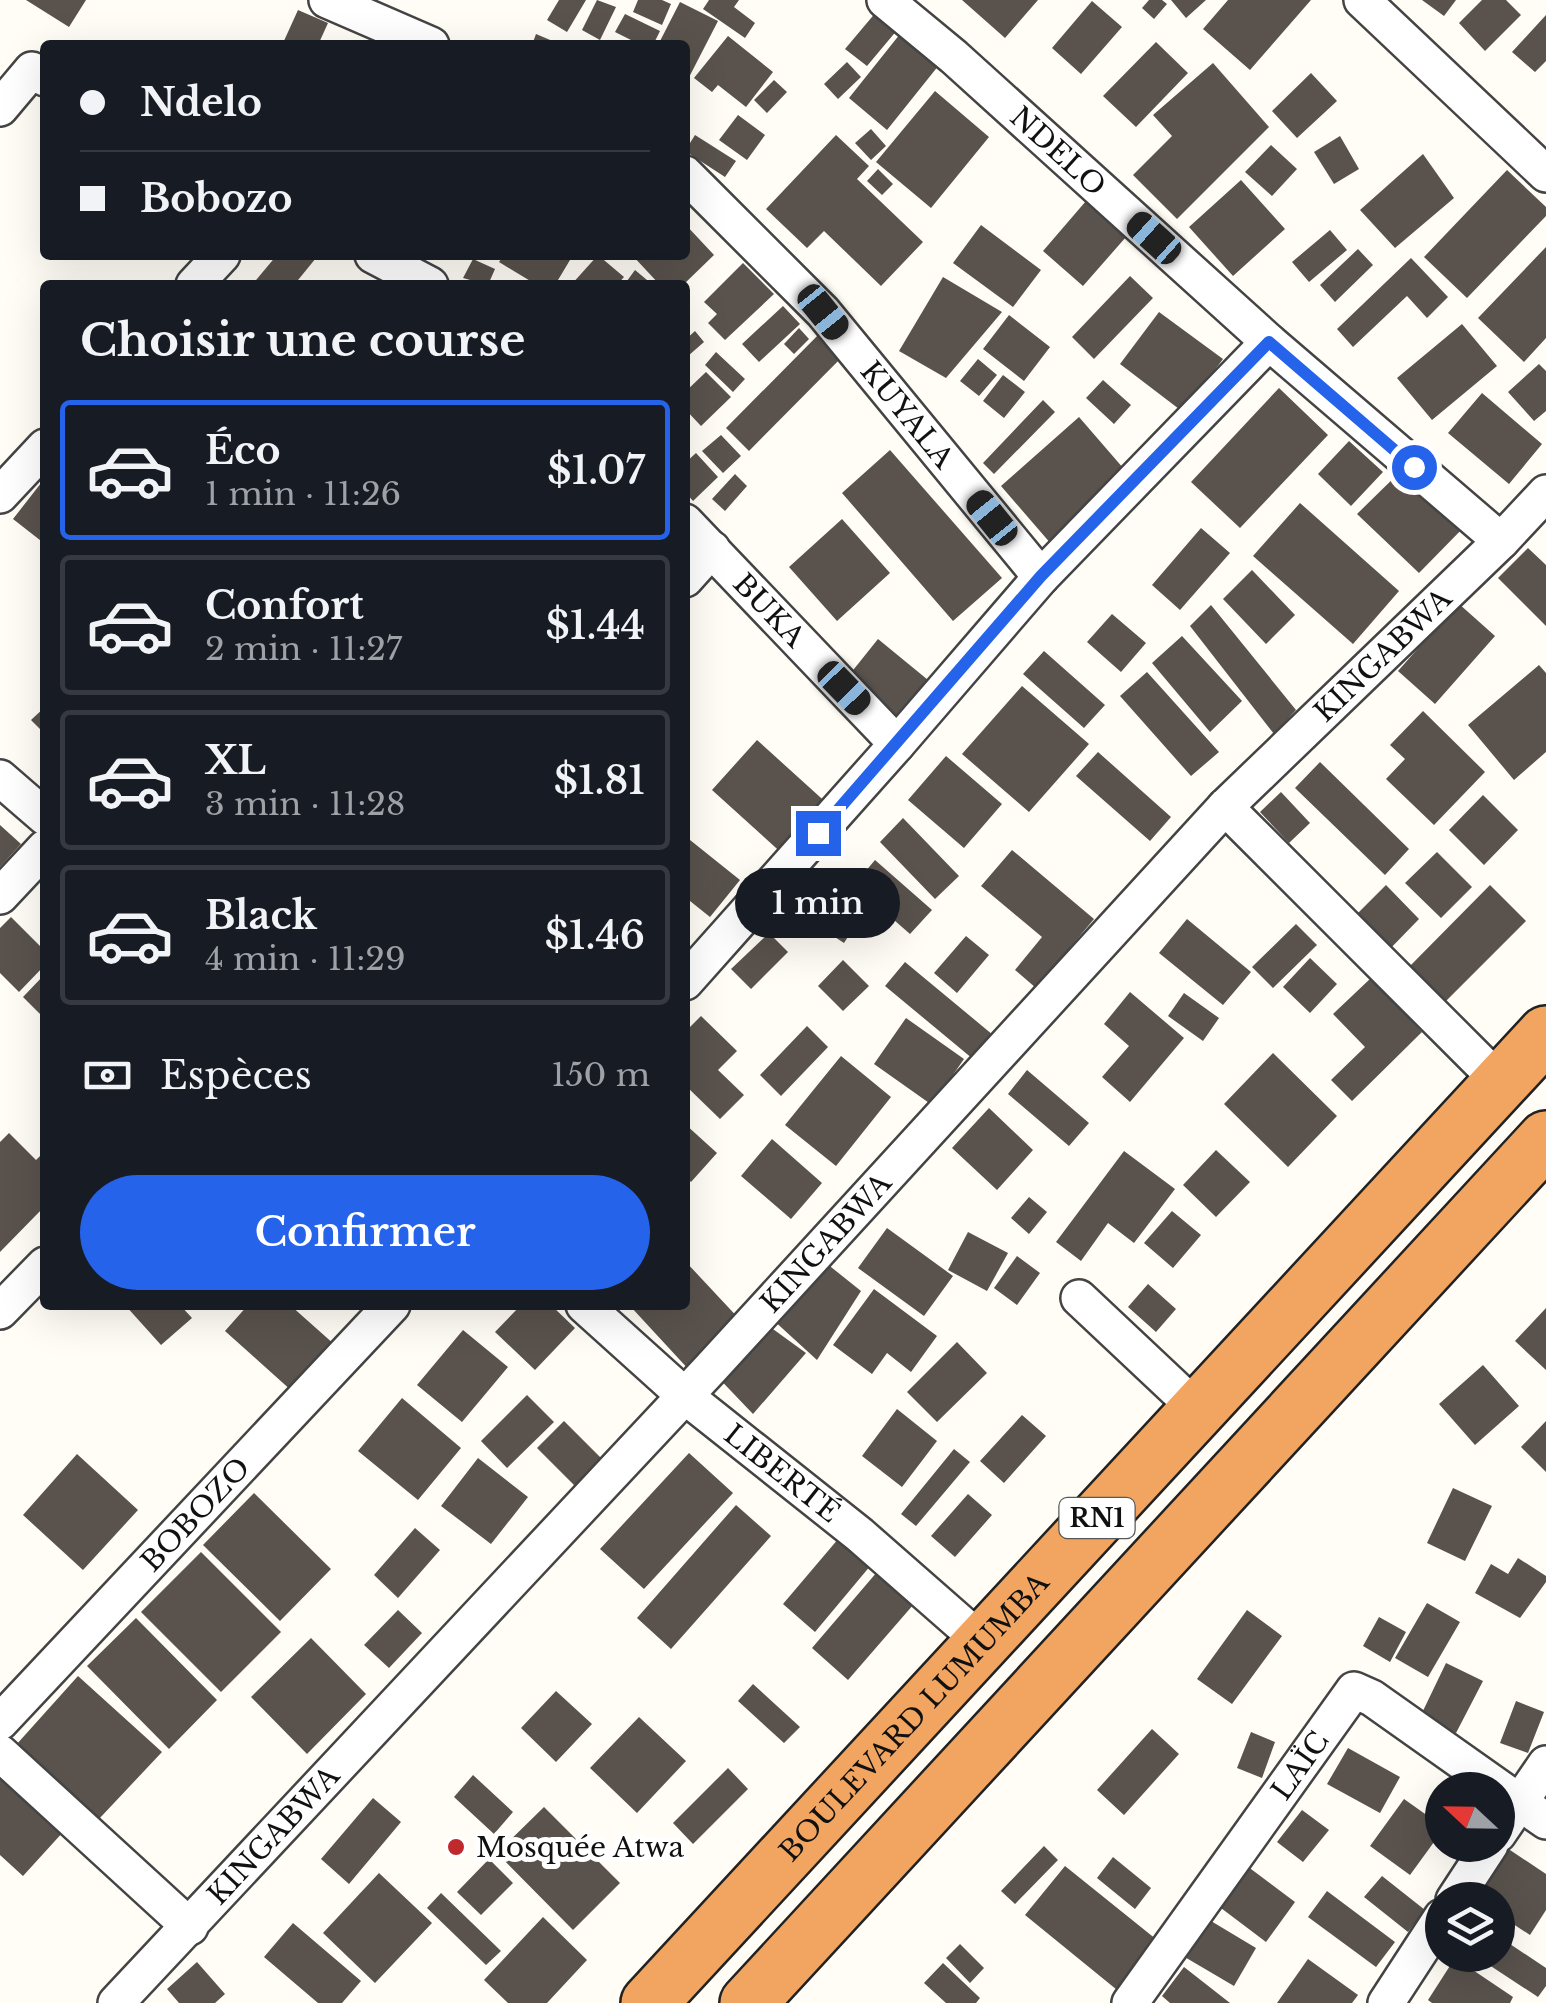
<!DOCTYPE html>
<html lang="fr">
<meta charset="utf-8">
<style>
body{margin:0;font-family:"Libre Baskerville",serif;background:#20242c;color:#f1f3f6;height:100vh;display:flex;flex-direction:column;font-size:38px;white-space:nowrap}
*{box-sizing:border-box;margin:0}
p{font-size:32px;color:#9ea1a6}
.icon{flex:none;width:55px;height:55px;fill:none;stroke:currentColor;stroke-width:2;stroke-linecap:round;stroke-linejoin:round}
.map{position:relative;flex:1;overflow:hidden}
.panel{position:absolute;left:40px;top:280px;width:650px;height:1030px;display:flex;flex-direction:column;background:#171b24;border-radius:10px;box-shadow:0 10px 40px #0002}
.panel>*{flex:none}
.guide{position:absolute;left:40px;top:40px;width:650px;height:220px;border-radius:10px;box-shadow:0 10px 40px #0002;display:grid;align-content:center;height:220px;padding:0 40px;background:#171b24}
.needle{width:65px;rotate:292deg}
.buttons{position:absolute;left:1425px;top:1772px;display:grid;gap:20px}
.buttons a{display:grid;place-items:center;width:90px;height:90px;border-radius:50%;background:#171b24;box-shadow:0 10px 40px #0002;font-size:50px}
.end{position:absolute;width:45px;height:45px;margin:-22px;border:12px solid #2563eb;background:#fff;box-shadow:0 0 0 5px #fff}
.from{border-radius:50%}
.bubble{position:absolute;height:70px;border-radius:35px;background:#171b24;box-shadow:0 10px 40px #0002;font-size:32px;font-weight:600;line-height:70px;text-align:center}
.car{position:absolute;width:30px;height:60px;margin:-30px -15px;border-radius:12px;box-shadow:0 0 8px 2px #0007;background:linear-gradient(#222 24%,#8ab4d8 0 40%,#222 0 76%,#8ab4d8 0 86%,#222 0)}
.guide b{display:flex;align-items:center;gap:35px;height:95px;font-size:38px}
.guide b+b{border-top:2px solid #363941}
.guide i{width:25px;height:25px;background:#f1f3f6}
ul{padding:0;list-style:none}
li{display:flex;align-items:center;gap:30px;height:140px;margin:0 20px 15px;padding:0 20px;border:5px solid #363941;border-radius:10px}
li div{flex:1}
li b{display:block;font-size:38px}
li em{font-style:normal;font-weight:600}
li.on{border-color:#2563eb}
li>.icon{width:90px;height:90px;stroke-width:1.5}
h2{padding:0 40px;font-size:45px;line-height:120px}
.pay{display:flex;align-items:center;gap:25px;height:110px;padding:0 40px;font-size:38px}
.pay p{margin-inline-start:auto}
.button{display:flex;gap:20px;margin-top:auto;padding:20px 40px}
.button a{flex:1;height:115px;border-radius:60px;background:#2563eb;color:#fff;font-size:40px;font-weight:600;line-height:115px;text-align:center}
.map>svg:first-child{display:block}
.building{fill:#59524d}
.lines{fill:none;stroke-linecap:round;stroke-linejoin:round}
.street-casing{stroke:#444;stroke-width:40}
.highway-casing{stroke:#222;stroke-width:60}
.street{stroke:#fff;stroke-width:35}
.highway{stroke:#f2a560;stroke-width:55}
.route{stroke:#2563eb;stroke-width:12}
.poi-dot{fill:#c0292d;stroke:#fff;stroke-width:4}
.labels{text-anchor:middle;stroke-width:10;stroke-linejoin:round;paint-order:stroke}
.shield{fill:#fff;stroke:#585858;stroke-width:2.5}
.shield-label{font-size:25px;font-weight:bold;fill:#111}
.street-label{font-size:28px;fill:#111;stroke:#fff}
.poi-label{font-size:28px;fill:#111;stroke:#fff;text-anchor:start}
</style>
<div class="map">
<svg width="1546" height="2003" viewBox="0 0 1546 2003">
<rect width="100%" height="100%" fill="#fffdf5"/>
<path class="building" d="M26,0H86L69,27Z
M559,0H586L567,32L547,20Z
M597,0L616,7L600,40L582,30Z
M638,0H662L671,4L662,25L633,12Z
M709,0H739L734,7L755,23L745,38L703,9Z
M962,0H1038L1005,38Z
M1149,0H1162L1167,4L1154,19L1142,8Z
M1171,0H1206L1186,18Z
M1228,0H1311L1250,70L1203,29Z
M1422,0H1456L1444,16Z
M1482,0H1506L1521,15L1485,51L1459,23Z
M1092,1L1122,27L1081,74L1052,48Z
M680,2L718,21L685,85V45H658Z
M298,10L328,23L318,45L283,43Z
M877,11L898,29L867,66L845,49Z
M625,14L660,31L653,45H641L615,32Z
M1546,15V61L1535,72L1512,52Z
M904,29L943,60L887,130L849,98Z
M536,34L562,45H532Z
M728,36L773,72L746,107L718,85L712,92L694,78Z
M1156,42L1188,73L1136,127L1103,96Z
M847,62L861,77L838,99L824,84Z
M1213,63L1269,127L1177,219L1133,175L1172,136L1153,115Z
M1311,73L1337,101L1297,138L1272,111Z
M774,80L787,92L767,113L754,100Z
M935,91L989,137L931,208L876,162Z
M738,115L765,135L747,160L719,140Z
M871,129L886,146L871,160L855,143Z
M695,135L736,161L725,177L685,151Z
M836,135L869,166L857,179L923,242L881,286L824,231L807,248L766,209Z
M1340,136L1359,169L1334,184L1314,152Z
M1271,145L1297,169L1272,196L1245,172Z
M1423,154L1454,198L1395,248L1360,210Z
M878,169L893,184L882,195L867,181Z
M1507,170L1546,207V216L1467,298L1424,257Z
M1241,180L1285,229L1233,276L1189,227Z
M1086,201L1126,237L1083,286L1043,251Z
M685,224L714,255L683,285H660L632,255H685Z
M981,225L1041,270L1013,307L953,263Z
M1330,230L1347,250L1309,282L1292,262Z
M1546,247V338L1524,362L1478,318Z
M1358,249L1373,265L1335,302L1320,285Z
M277,255H312L316,258L294,285H252Z
M504,255H573L555,285H537L499,262Z
M598,255L624,277L617,285H571Z
M1411,258L1448,297L1427,318L1407,296L1353,347L1337,329Z
M473,259L495,269L488,285L463,278Z
M743,263L774,294L725,340L708,323L717,314L704,302Z
M635,270L653,285H624Z
M1130,276L1153,298L1094,359L1072,337Z
M943,277L1002,312L946,378L899,351Z
M783,306L800,324L759,362L742,344Z
M1159,312L1223,359L1183,412L1120,364Z
M1009,315L1050,347L1024,381L983,349Z
M1462,324L1497,366L1432,420L1397,378Z
M826,327L849,350L749,451L726,428Z
M799,328L809,339L794,354L784,344Z
M695,331L704,342L688,356L685,340Z
M716,352L745,379L733,392L705,365Z
M978,359L997,375L979,396L960,381Z
M1539,364L1546,371V411L1534,421L1508,392Z
M706,372L731,397L701,426L685,409V392Z
M1003,375L1025,392L1004,418L983,401Z
M1103,380L1131,405L1114,424L1086,398Z
M1279,388L1328,435L1240,528L1191,482Z
M1482,393L1542,444L1509,484L1448,433Z
M1043,400L1055,412L994,474L983,463Z
M1079,417L1130,476L1052,545L1001,486Z
M721,435L741,456L723,473L702,451Z
M1349,441L1383,472L1351,506L1318,474Z
M890,450L1002,578L953,621L842,493Z
M696,453L718,477L693,501L685,492V463Z
M1405,467L1468,523L1419,573L1357,514Z
M735,474L747,486L725,511L712,499Z
M45,478V544L13,519Z
M1300,503L1399,591L1353,644L1253,556Z
M842,519L890,573L837,621L789,567Z
M1201,528L1230,553L1180,610L1152,585Z
M1528,548L1546,565V626L1498,578Z
M1252,570L1295,615L1266,644L1223,599Z
M1458,603L1495,636L1435,704L1398,671Z
M1211,605L1296,710L1274,734L1190,626Z
M1112,614L1146,643L1121,672L1087,642Z
M1182,636L1242,701L1210,732L1152,663Z
M878,639L939,689L907,729L846,679Z
M1044,651L1105,705L1084,728L1023,674Z
M1539,665L1546,673V752L1514,780L1468,725Z
M1147,672L1219,752L1191,776L1120,696Z
M1022,686L1089,744L1029,812L962,754Z
M45,707V734L31,720Z
M1423,711L1485,772L1434,825L1386,779L1405,759L1390,745Z
M757,740L831,807L786,857L712,790Z
M1098,752L1171,817L1150,841L1076,776Z
M946,756L1002,804L964,848L908,800Z
M1320,762L1409,849L1385,875L1295,788Z
M1281,792L1310,823L1289,843L1260,812Z
M1483,795L1518,830L1484,865L1449,830Z
M903,818L959,876L935,899L880,842Z
M0,825L21,844L0,867Z
M685,836L740,880L710,917L685,897Z
M1012,850L1094,919L1036,988L1015,970L1042,937L981,886Z
M1437,852L1472,887L1441,918L1405,883Z
M875,860L932,910L910,934L854,885Z
M1386,885L1419,919L1385,954L1351,920Z
M1490,885L1526,921L1445,1002L1410,966Z
M811,886L860,918L844,943L795,911Z
M11,917L45,951V965L19,992L0,973V928Z
M1187,919L1251,972L1223,1005L1159,953Z
M1296,924L1317,945L1273,988L1252,967Z
M769,933L788,952L751,989L731,969Z
M966,936L989,955L957,993L934,973Z
M1310,958L1337,984L1310,1013L1283,987Z
M843,960L869,986L843,1011L818,986Z
M905,962L993,1035L973,1059L885,986Z
M45,974V1019L23,997Z
M1371,978L1422,1032L1352,1101L1331,1080L1365,1047L1333,1014Z
M1130,992L1184,1038L1130,1102L1102,1077L1129,1046L1104,1024Z
M1184,993L1219,1018L1203,1041L1168,1016Z
M701,1016L737,1051L718,1070L744,1095L720,1119L685,1085V1032Z
M906,1018L964,1059L932,1105L874,1064Z
M807,1026L828,1047L781,1096L760,1075Z
M1273,1053L1337,1116L1288,1167L1224,1104Z
M841,1056L891,1097L836,1166L785,1125Z
M1027,1070L1089,1123L1069,1146L1008,1094Z
M989,1108L1033,1150L997,1190L952,1148Z
M685,1124L717,1153L691,1182L685,1176Z
M9,1133L36,1160L45,1151V1206L0,1252V1142Z
M772,1139L822,1183L791,1219L741,1176Z
M1216,1150L1250,1182L1216,1217L1183,1185Z
M1124,1151L1175,1189L1134,1243L1108,1223L1081,1261L1056,1242Z
M1029,1197L1047,1212L1029,1234L1011,1218Z
M1172,1211L1201,1235L1173,1268L1144,1243Z
M887,1228L953,1276L924,1316L858,1268Z
M968,1232L1008,1253L987,1291L948,1270Z
M1017,1256L1040,1273L1017,1305L994,1288Z
M821,1259L861,1291L817,1360L771,1318Z
M685,1261L743,1323L691,1372L631,1307L685,1305Z
M1148,1284L1176,1309L1156,1332L1128,1307Z
M874,1289L937,1336L911,1372L887,1353L872,1374L833,1345Z
M125,1305H180L192,1318L161,1345Z
M248,1305H290L335,1345L293,1392L225,1331Z
M521,1305H551L575,1328L535,1370L495,1332Z
M1546,1308V1370L1515,1341Z
M766,1324L806,1353L753,1414L710,1369Z
M463,1330L508,1367L462,1422L417,1385Z
M957,1342L987,1373L937,1422L907,1392Z
M1483,1365L1519,1406L1475,1445L1439,1404Z
M527,1395L554,1422L507,1468L481,1441Z
M402,1398L461,1448L418,1500L358,1451Z
M897,1409L937,1441L902,1487L862,1456Z
M1022,1415L1046,1436L1004,1483L980,1461Z
M564,1421L607,1464L580,1491L537,1448Z
M1546,1421V1472L1521,1447Z
M954,1449L970,1462L916,1526L901,1514Z
M689,1453L733,1493L644,1589L600,1549Z
M77,1454L138,1510L83,1570L23,1515Z
M478,1458L528,1497L491,1544L441,1506Z
M1453,1488L1492,1506L1465,1561L1427,1543Z
M254,1493L331,1569L280,1621L203,1545Z
M968,1494L992,1515L955,1557L931,1536Z
M736,1505L771,1536L671,1649L637,1618Z
M415,1528L440,1550L398,1598L374,1575Z
M839,1538L871,1565L815,1632L783,1604Z
M201,1552L281,1632L221,1692L141,1612Z
M1518,1558L1546,1576V1582L1520,1618L1475,1593L1491,1564L1508,1574Z
M883,1565L920,1597L848,1680L812,1648Z
M1427,1603L1460,1622L1428,1677L1395,1658Z
M398,1610L422,1633L389,1668L364,1645Z
M1247,1610L1282,1636L1232,1704L1197,1679Z
M1379,1617L1406,1632L1390,1662L1363,1646Z
M136,1618L217,1700L169,1749L87,1666Z
M311,1638L366,1694L307,1754L251,1697Z
M1446,1663L1483,1681L1456,1733L1421,1715Z
M78,1676L162,1752L98,1820L16,1745Z
M753,1684L800,1727L784,1743L738,1701Z
M556,1691L592,1724L556,1762L521,1728Z
M1516,1701L1544,1712L1528,1753L1500,1743Z
M639,1717L686,1761L637,1813L590,1768Z
M1152,1729L1179,1754L1124,1815L1097,1790Z
M1251,1732L1275,1742L1262,1778L1237,1768Z
M1348,1748L1400,1777L1380,1813L1327,1784Z
M728,1768L748,1789L693,1844L673,1823Z
M3,1775L64,1831L23,1876L0,1855V1778Z
M473,1775L513,1812L494,1834L454,1797Z
M373,1798L401,1822L349,1884L321,1859Z
M1404,1799L1442,1826V1831L1410,1875L1370,1846Z
M544,1807L620,1883L573,1930L497,1853Z
M1302,1810L1329,1830L1303,1862L1277,1842Z
M1044,1846L1058,1860L1015,1904L1001,1891Z
M1504,1846L1546,1874V1910L1530,1935L1498,1914V1900H1476L1471,1897Z
M1113,1857L1151,1888L1135,1909L1097,1878Z
M489,1859L513,1883L481,1915L457,1892Z
M1065,1866L1162,1944L1122,1994L1025,1915Z
M1247,1866L1295,1902L1266,1942L1217,1905Z
M379,1873L432,1923L375,1983L323,1933Z
M1382,1876L1425,1910L1408,1932L1364,1897Z
M1327,1891L1395,1942L1376,1967L1308,1917Z
M441,1893L501,1951L486,1965L427,1908Z
M543,1917L587,1960L547,2003H508L484,1980Z
M1206,1918L1256,1948L1234,1986L1183,1956Z
M293,1923L361,1981L342,2003H318L264,1957Z
M1498,1936L1546,1968V1986L1538,1997L1474,1955H1498Z
M960,1944L984,1968L970,1983L946,1958Z
M1455,1958L1513,1997L1510,2003H1432L1428,2000Z
M1308,1959L1358,1995L1352,2003H1277Z
M197,1962L225,1994L215,2003H179L167,1989Z
M943,1963L980,1998L976,2003H946L924,1983Z
M1184,1967L1230,2003H1170L1162,1996Z"/>
<g class="lines">
<defs>
<g id="street">
<path d="M327,0L431,45"/>
<path id="s1" d="M885,0L954,57L1269,342L1501,541"/>
<path d="M1362,0L1546,174"/>
<path d="M0,108L32,70L45,78"/>
<path id="s2" d="M685,174L823,312L1041,577"/>
<path d="M373,255L430,285"/>
<path d="M194,285L222,255"/>
<path d="M0,495L45,447"/>
<path id="s3" d="M685,522L897,744"/>
<path d="M685,579L712,549"/>
<path d="M0,778L45,817"/>
<path d="M1225,807L1501,1083"/>
<path d="M0,896L45,848"/>
<path d="M685,982L897,744L1041,577L1269,342"/>
<path d="M1079,1298L1197,1409"/>
<path id="s4" d="M584,1305L685,1396L860,1535L982,1642"/>
<path d="M0,1311L45,1265"/>
<path id="s5" d="M0,1722L392,1305"/>
<path d="M0,1753L190,1927"/>
<path d="M1498,1834L1546,1764"/>
<path d="M1454,1900L1490,1845"/>
<path id="s6" d="M116,2003L710,1369L1225,807L1501,541L1546,493"/>
<path id="s7" d="M1130,2003L1354,1690L1372,1698L1546,1821"/>
<path d="M1386,2003L1442,1917"/>
</g>
<g id="highway">
<path id="s8" d="M649,2003L1546,1034"/>
<path d="M748,2003L1546,1139"/>
</g>
</defs>
<use href="#street" class="street-casing"/>
<use href="#highway" class="highway-casing"/>
<use href="#street" class="street"/>
<use href="#highway" class="highway"/>
</g>
<g class="lines">
<path class="route" d="M818,833L1041,576L1269,342L1414,467"/>
</g>
<circle class="poi-dot" cx="456" cy="1847" r="10"/>
<g class="labels">
<rect class="shield" x="1059.5" y="1498" width="75" height="40" rx="8"/>
<g class="shield-label">
<text x="1097" y="1527">RN1</text>
</g>
<g class="street-label">
<text dy="10" stroke="none"><textPath href="#s1" startOffset="230">NDELO</textPath></text>
<text dy="10" stroke="none"><textPath href="#s2" startOffset="328">KUYALA</textPath></text>
<text dy="10" stroke="none"><textPath href="#s3" startOffset="122">BUKA</textPath></text>
<text dy="10" stroke="none"><textPath href="#s6" startOffset="1850">KINGABWA</textPath></text>
<text dy="10" stroke="none"><textPath href="#s6" startOffset="1040">KINGABWA</textPath></text>
<text dy="10" stroke="none"><textPath href="#s4" startOffset="260">LIBERTÉ</textPath></text>
<text dy="10" stroke="none"><textPath href="#s5" startOffset="285">BOBOZO</textPath></text>
<text dy="10" stroke="none"><textPath href="#s8" startOffset="390">BOULEVARD LUMUMBA</textPath></text>
<text dy="10" stroke="none"><textPath href="#s7" startOffset="292">LAÏC</textPath></text>
<text dy="10" stroke="none"><textPath href="#s6" startOffset="230">KINGABWA</textPath></text>
</g>
<g class="poi-label">
<text x="476" y="1857">Mosquée Atwa</text>
</g>
</g>
</svg>
<div class="buttons">
<a><svg class="needle" viewBox="-14 -14 28 28"><path d="M0-13l5 13h-10z" fill="#e53935"/><path d="M0 13l5-13h-10z" fill="#9ea1a6"/></svg></a>
<a><svg class="icon" aria-label="layers" viewBox="0 0 24 24"><path d="M12 4l9 5-9 5-9-5zM3 14l9 5 9-5"/></svg></a>
</div>
<i class="end from" style="left:1414px;top:467px"></i>
<i class="end" style="left:818px;top:833px"></i>
<div class="bubble" style="left:735px;top:868px;width:165px">1 min</div>
<i class="car" style="left:1154px;top:238px;rotate:312deg"></i>
<i class="car" style="left:823px;top:312px;rotate:141deg"></i>
<i class="car" style="left:992px;top:518px;rotate:321deg"></i>
<i class="car" style="left:844px;top:688px;rotate:136deg"></i>
<div class="guide">
<b><i class="from"></i>Ndelo</b>
<b><i></i>Bobozo</b>
</div>
<section class="panel">
<h2>Choisir une course</h2>
<ul>
<li class="on"><svg class="icon" aria-label="car" viewBox="0 0 24 24"><path d="M5 17H2v-5l4-1 3-4h7l3 4 3 1v5h-3M9 17h6M6 11h13"/><circle cx="7" cy="17" r="2"/><circle cx="17" cy="17" r="2"/></svg><div><b>Éco</b><p>1 min · 11:26</p></div><em>$1.07</em></li>
<li><svg class="icon" aria-label="car" viewBox="0 0 24 24"><path d="M5 17H2v-5l4-1 3-4h7l3 4 3 1v5h-3M9 17h6M6 11h13"/><circle cx="7" cy="17" r="2"/><circle cx="17" cy="17" r="2"/></svg><div><b>Confort</b><p>2 min · 11:27</p></div><em>$1.44</em></li>
<li><svg class="icon" aria-label="car" viewBox="0 0 24 24"><path d="M5 17H2v-5l4-1 3-4h7l3 4 3 1v5h-3M9 17h6M6 11h13"/><circle cx="7" cy="17" r="2"/><circle cx="17" cy="17" r="2"/></svg><div><b>XL</b><p>3 min · 11:28</p></div><em>$1.81</em></li>
<li><svg class="icon" aria-label="car" viewBox="0 0 24 24"><path d="M5 17H2v-5l4-1 3-4h7l3 4 3 1v5h-3M9 17h6M6 11h13"/><circle cx="7" cy="17" r="2"/><circle cx="17" cy="17" r="2"/></svg><div><b>Black</b><p>4 min · 11:29</p></div><em>$1.46</em></li>
</ul>
<div class="pay"><svg class="icon" aria-label="cash" viewBox="0 0 24 24"><path d="M3 7h18v10H3z"/><circle cx="12" cy="12" r="2"/></svg>Espèces<p>150 m</p></div>
<div class="button"><a>Confirmer</a></div>
</section>
</div>
